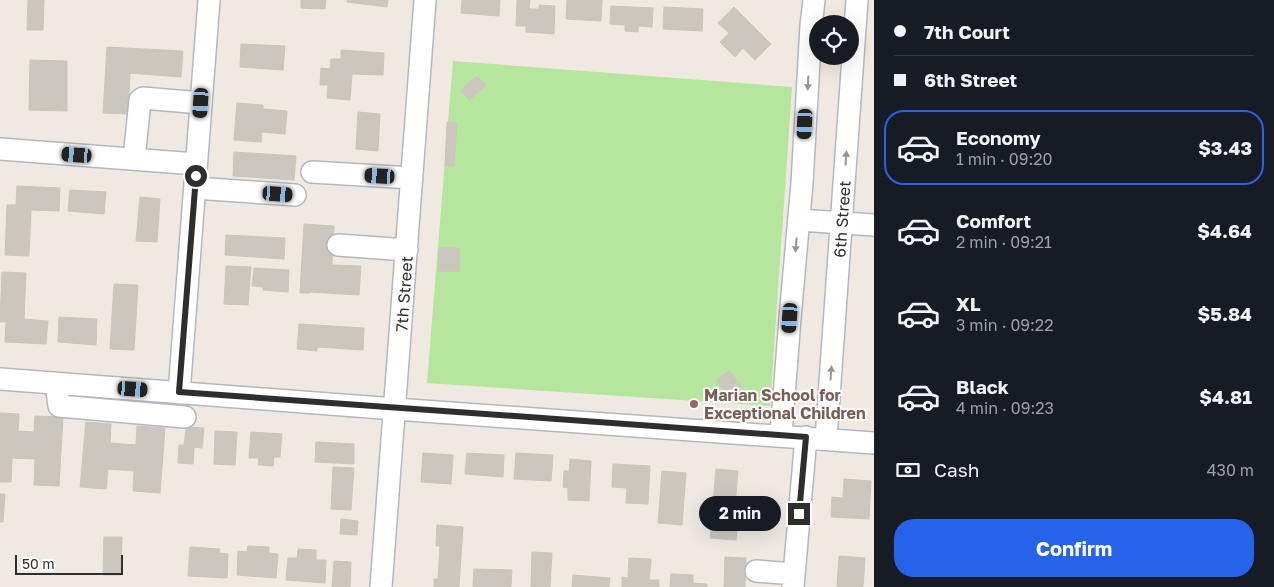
<!DOCTYPE html>
<meta charset="utf-8">
<style>
body{margin:0;font-family:"Golos Text",sans-serif;background:#20242c;color:#f1f3f6;height:100vh;display:flex;flex-direction:column;font-size:19px;white-space:nowrap}
*{box-sizing:border-box;margin:0}
p{font-size:16px;color:#9ea1a6}
.icon{flex:none;width:28px;height:28px;fill:none;stroke:currentColor;stroke-width:2;stroke-linecap:round;stroke-linejoin:round}
.map{position:relative;flex:1;overflow:hidden}
.details{display:flex;flex-direction:column;background:#171b24;width:400px}
.details>*{flex:none}
.top-card{display:grid;align-content:center;height:110px;padding:0 20px;background:#171b24}
.controls{position:absolute;left:809px;top:15px;display:grid;gap:10px}
.controls a{display:grid;place-items:center;width:50px;height:50px;border-radius:50%;background:#171b24;box-shadow:0 5px 20px #0002;font-size:25px}
.scale{position:absolute;left:15px;bottom:12px;width:108px;box-sizing:border-box;padding-left:5px;border:2px solid #2e2e2e;border-top:0;font-size:14px;line-height:18px;white-space:nowrap;color:#2e2e2e;-webkit-text-stroke:4px #fff;paint-order:stroke}
.end{position:absolute;width:22px;height:22px;margin:-11px;border:6px solid #2e2e2e;background:#fff;box-shadow:0 0 0 2px #fff}
.from{border-radius:50%}
.bubble{position:absolute;height:35px;border-radius:18px;background:#171b24;box-shadow:0 5px 20px #0002;font-size:16px;font-weight:700;line-height:35px;text-align:center}
.car{position:absolute;width:15px;height:30px;margin:-15px -8px;border-radius:6px;box-shadow:0 0 4px 1px #0007;background:linear-gradient(#222 24%,#8ab4d8 0 40%,#222 0 76%,#8ab4d8 0 86%,#222 0)}
.top-card b{display:flex;align-items:center;gap:18px;height:48px;font-size:19px}
.top-card b+b{border-top:1px solid #363941}
.top-card i{width:12px;height:12px;background:#f1f3f6}
ul{padding:0;list-style:none}
li{display:flex;align-items:center;gap:15px;height:75px;margin:0 10px 8px;padding:0 10px;border:2px solid transparent;border-radius:20px}
li div{flex:1}
li b{display:block;font-size:19px}
li em{font-style:normal;font-weight:700}
li.selected{border-color:#2563eb}
li>.icon{width:45px;height:45px;stroke-width:1.5}
.pay{display:flex;align-items:center;gap:12px;height:55px;padding:0 20px;font-size:19px}
.pay p{margin-inline-start:auto}
.cta{display:flex;gap:10px;margin-top:auto;padding:10px 20px}
.cta a{flex:1;height:58px;border-radius:20px;background:#2563eb;color:#fff;font-size:20px;font-weight:700;line-height:58px;text-align:center}
main{display:flex;flex:1;min-height:0}
.map>svg:first-child{display:block}
.green{fill:#b6e59e}
.building{fill:#cbc7bf;stroke:#cbc5ba}
.lines{fill:none;stroke-linecap:round;stroke-linejoin:round}
.minor-casing{stroke:#b4b7c1;stroke-width:24}
.minor{stroke:#fff;stroke-width:21}
.oneway{fill:#969696}
.route{stroke:#2e2e2e;stroke-width:6}
.education-dot{fill:#8d6e63;stroke:#fff;stroke-width:2}
.labels{text-anchor:middle;stroke-width:4;stroke-linejoin:round;paint-order:stroke}
.street-label{font-size:16px;fill:#2e2e2e;stroke:#fff}
.education-label{font-size:16px;font-weight:bold;fill:#785e54;stroke:#fff;text-anchor:start}
</style>
<main>
<div class="map">
<svg width="874" height="587" viewBox="0 0 874 587">
<rect width="100%" height="100%" fill="#efe9e1"/>
<path class="green" d="M453,61L792,87L770,406L427,383Z"/>
<path class="building" d="M28,0H44L43,30H27Z
M301,0H326L325,9L301,8Z
M347,0H388L387,7L347,2Z
M462,0H500L499,16L461,13Z
M517,0H530L529,9H539V5L555,6L554,34L526,32V26H516Z
M567,0H602L601,21L566,19Z
M611,6L653,8L652,27L638,26V32L625,31V25L610,24Z
M664,7L703,9L702,31L663,29Z
M734,7L771,44L755,60L743,48L735,57L720,42L729,33L718,23Z
M241,44L285,46L283,70L240,67Z
M107,47L183,51L181,77L130,73L128,114L103,113Z
M341,50L384,53L383,75L352,74L350,100L327,98L328,85H320L321,68L330,69L331,59H341Z
M30,60L67,61V111L29,110Z
M477,76L486,85L469,100L461,90Z
M237,103L263,105V109L287,111L285,134L262,132L261,142L234,140Z
M358,112L380,114L378,151L356,149Z
M447,122L457,123L454,166H445Z
M234,152L296,156L294,180L233,176Z
M17,186L60,188L59,211L31,210L29,256L5,255L7,205H16Z
M70,190L106,192L104,214L68,211Z
M140,197L160,199L157,242L136,241Z
M304,224L334,226L332,265L361,266L359,295L310,292V293H300Z
M226,235L285,238L284,259L225,255Z
M439,248H459V271H438Z
M226,266L251,267L248,305L224,304Z
M254,268L289,270L288,292L263,290V287L252,286Z
M2,272L26,273L24,319L48,321L46,344L5,342L6,322H0Z
M114,284L138,285L134,350L110,349Z
M59,317L97,319L96,345L58,342Z
M299,324L364,328L363,350L317,347V351L297,349Z
M729,371L741,385L728,395L716,380Z
M0,413L19,414L18,431L34,432L35,416L63,417L59,486L34,485L35,459L12,458L11,482H0Z
M86,422L111,424L110,443L136,445L137,426L165,428L160,493L133,491L134,471L108,469L106,489L80,487Z
M186,427L204,428L202,448L194,447L193,464L178,463L179,445H184Z
M215,431L237,432L235,465L214,464Z
M251,432L282,434L280,457H274L273,466L258,465L259,458H249Z
M316,442L354,444V464L315,462Z
M423,453L453,455L451,484L421,482Z
M467,453L504,455L503,477L465,474Z
M516,453L553,455L551,481L514,479Z
M570,459L591,461L589,501L568,500V488L563,487L564,471H569Z
M613,464L650,466L648,504L626,503L627,488L612,487Z
M333,467L354,468L351,510L331,509Z
M716,469L738,471L734,518L738,519L736,540L710,538Z
M662,471L686,473L682,525L658,523Z
M844,479L871,481L869,519L831,517L832,497L843,498Z
M0,494H5L3,522H0Z
M341,519L358,521L357,535L340,534Z
M437,525L463,527L459,587H434V579H438L440,546H436Z
M104,537H122L121,575H103Z
M248,546L269,547V553L278,554L276,578L237,575L238,551L247,552Z
M190,547L220,549L219,553L228,554L227,578L188,576Z
M298,549L316,550V560H326L325,583L286,580L288,558H297Z
M532,552L552,553L550,587H531Z
M839,556L865,558L863,587H837Z
M725,557L746,558L745,587H724Z
M629,558L651,559L649,580H659V587H622V577L628,578Z
M334,561L351,562L350,587H332Z
M474,569L512,570L511,587H473Z
M671,574L693,575V583L707,584V587H670Z
M573,575L610,578L609,587H572Z"/>
<g class="lines">
<defs>
<path id="minor" d="M0,149L196,164
M134,159L140,100L143,98L201,103
M312,172L412,178
M195,188L295,195
M799,220L874,225
M338,245L407,250
M0,379L395,409L874,443
M56,383L59,406L185,417
M179,393L209,0
M781,435L790,318L802,183L811,26L814,0
M826,439L857,0
M756,571L794,574
M381,587L425,0
M793,587L806,437"/>
</defs>
<use href="#minor" class="minor-casing"/>
<use href="#minor" class="minor"/>
</g>
<defs><path id="oneway-solid" d="M-6-.8H1V-3.2L6.5 0L1 3.2V.8H-6Z" transform="scale(1.25)"/></defs>
<g class="oneway">
<use href="#oneway-solid" transform="translate(808 83) rotate(93)"/>
<use href="#oneway-solid" transform="translate(846 158) rotate(-86)"/>
<use href="#oneway-solid" transform="translate(796 245) rotate(95)"/>
<use href="#oneway-solid" transform="translate(831 373) rotate(-86)"/>
</g>
<g class="lines">
<path class="route" d="M196,176L179,392L806,437L799,514"/>
</g>
<circle class="education-dot" cx="694" cy="404" r="5"/>
<g class="labels">
<g class="street-label">
<text transform="translate(842 219) rotate(-86)" y="6">6th Street</text>
<text transform="translate(404 294) rotate(-86)" y="6">7th Street</text>
</g>
<g class="education-label">
<text x="704" y="401">Marian School for<tspan x="704" dy="18">Exceptional Children</tspan></text>
</g>
</g>
</svg>
<div class="controls">
<a><svg class="icon" aria-label="locate" viewBox="0 0 24 24"><circle cx="12" cy="12" r="6"/><path d="M12 2v4M12 18v4M2 12h4M18 12h4"/></svg></a>
</div>
<div class="scale">50 m</div>
<i class="end from" style="left:196px;top:176px"></i>
<i class="end" style="left:799px;top:514px"></i>
<div class="bubble" style="left:699px;top:496px;width:82px">2 min</div>
<i class="car" style="left:201px;top:103px;rotate:184deg"></i>
<i class="car" style="left:805px;top:124px;rotate:183deg"></i>
<i class="car" style="left:77px;top:155px;rotate:274deg"></i>
<i class="car" style="left:380px;top:176px;rotate:273deg"></i>
<i class="car" style="left:278px;top:194px;rotate:94deg"></i>
<i class="car" style="left:790px;top:318px;rotate:184deg"></i>
<i class="car" style="left:133px;top:389px;rotate:94deg"></i>
</div>
<section class="details">
<div class="top-card">
<b><i class="from"></i>7th Court</b>
<b><i></i>6th Street</b>
</div>
<ul>
<li class="selected"><svg class="icon" aria-label="car" viewBox="0 0 24 24"><path d="M5 17H2v-5l4-1 3-4h7l3 4 3 1v5h-3M9 17h6M6 11h13"/><circle cx="7" cy="17" r="2"/><circle cx="17" cy="17" r="2"/></svg><div><b>Economy</b><p>1 min · 09:20</p></div><em>$3.43</em></li>
<li><svg class="icon" aria-label="car" viewBox="0 0 24 24"><path d="M5 17H2v-5l4-1 3-4h7l3 4 3 1v5h-3M9 17h6M6 11h13"/><circle cx="7" cy="17" r="2"/><circle cx="17" cy="17" r="2"/></svg><div><b>Comfort</b><p>2 min · 09:21</p></div><em>$4.64</em></li>
<li><svg class="icon" aria-label="car" viewBox="0 0 24 24"><path d="M5 17H2v-5l4-1 3-4h7l3 4 3 1v5h-3M9 17h6M6 11h13"/><circle cx="7" cy="17" r="2"/><circle cx="17" cy="17" r="2"/></svg><div><b>XL</b><p>3 min · 09:22</p></div><em>$5.84</em></li>
<li><svg class="icon" aria-label="car" viewBox="0 0 24 24"><path d="M5 17H2v-5l4-1 3-4h7l3 4 3 1v5h-3M9 17h6M6 11h13"/><circle cx="7" cy="17" r="2"/><circle cx="17" cy="17" r="2"/></svg><div><b>Black</b><p>4 min · 09:23</p></div><em>$4.81</em></li>
</ul>
<div class="pay"><svg class="icon" aria-label="cash" viewBox="0 0 24 24"><path d="M3 7h18v10H3z"/><circle cx="12" cy="12" r="2"/></svg>Cash<p>430 m</p></div>
<div class="cta"><a>Confirm</a></div>
</section>
</main>
